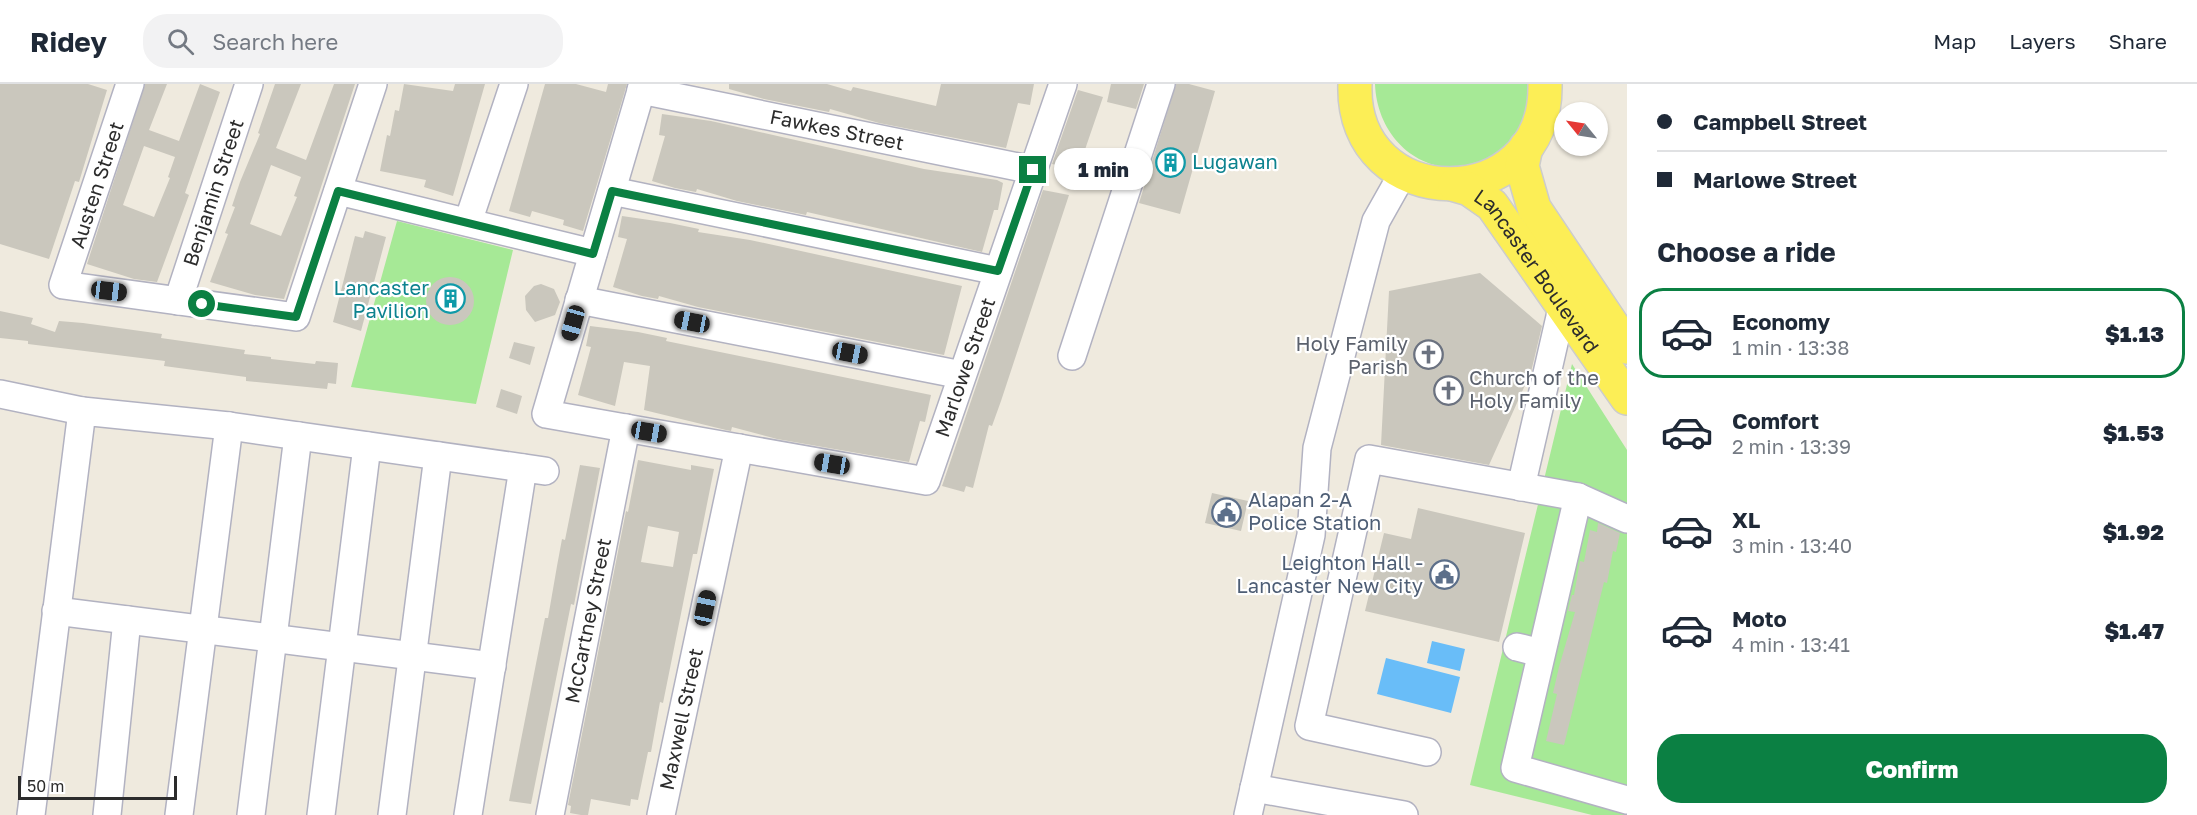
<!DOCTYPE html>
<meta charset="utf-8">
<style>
body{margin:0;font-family:"Golos Text",sans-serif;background:#f2f2f3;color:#1f2937;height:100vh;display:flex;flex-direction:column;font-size:22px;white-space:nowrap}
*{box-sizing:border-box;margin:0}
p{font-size:20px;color:#747a83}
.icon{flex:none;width:33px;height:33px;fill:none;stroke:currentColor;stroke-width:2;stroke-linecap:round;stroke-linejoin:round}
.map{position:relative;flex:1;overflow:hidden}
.sheet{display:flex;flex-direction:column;background:#fff;width:570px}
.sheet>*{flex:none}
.hud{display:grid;align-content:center;height:132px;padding:0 30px;background:#fff}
.needle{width:39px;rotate:300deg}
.buttons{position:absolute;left:1554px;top:18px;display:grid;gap:12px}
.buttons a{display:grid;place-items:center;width:54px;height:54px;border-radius:50%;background:#fff;box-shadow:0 2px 4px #0004;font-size:30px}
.scale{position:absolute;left:18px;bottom:15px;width:159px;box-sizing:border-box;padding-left:6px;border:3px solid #2c2c2c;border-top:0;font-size:16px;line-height:21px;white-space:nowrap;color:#2c2c2c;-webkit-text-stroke:4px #fff;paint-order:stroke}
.end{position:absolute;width:27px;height:27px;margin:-14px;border:8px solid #0b8043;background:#fff;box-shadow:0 0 0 3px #fff}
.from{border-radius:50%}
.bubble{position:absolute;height:42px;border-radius:21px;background:#fff;box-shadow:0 2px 4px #0004;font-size:20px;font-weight:800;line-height:42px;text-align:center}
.car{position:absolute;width:18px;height:36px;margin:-18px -9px;border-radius:8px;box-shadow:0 0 4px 2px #0007;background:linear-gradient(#222 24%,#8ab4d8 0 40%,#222 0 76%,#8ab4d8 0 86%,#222 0)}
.hud b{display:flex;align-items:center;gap:21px;height:57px;font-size:22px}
.hud b+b{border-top:2px solid #e0e1e3}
.hud i{width:15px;height:15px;background:#1f2937}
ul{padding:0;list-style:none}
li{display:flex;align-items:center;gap:18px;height:90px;margin:0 12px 9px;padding:0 18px;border:3px solid transparent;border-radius:24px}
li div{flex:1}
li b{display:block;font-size:22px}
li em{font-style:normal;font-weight:800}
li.selected{border-color:#0b8043}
li>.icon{width:54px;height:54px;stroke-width:1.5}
h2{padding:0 30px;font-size:27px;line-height:72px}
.cta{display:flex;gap:12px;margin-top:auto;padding:12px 30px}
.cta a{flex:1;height:69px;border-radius:24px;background:#0b8043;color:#fff;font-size:24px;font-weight:800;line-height:69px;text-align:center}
header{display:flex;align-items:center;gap:36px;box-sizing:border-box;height:84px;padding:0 30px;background:#fff;border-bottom:2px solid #e0e1e3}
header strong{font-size:28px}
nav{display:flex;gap:33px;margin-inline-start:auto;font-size:21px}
.search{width:420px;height:54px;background:#f2f2f3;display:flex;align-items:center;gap:15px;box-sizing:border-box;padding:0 21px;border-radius:24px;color:#747a83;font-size:22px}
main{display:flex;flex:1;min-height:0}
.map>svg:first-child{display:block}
.green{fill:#a6e996}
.water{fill:#69bdf8}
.building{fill:#cac7bd;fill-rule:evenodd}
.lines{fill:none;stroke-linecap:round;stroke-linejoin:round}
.minor-casing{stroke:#b2b2c1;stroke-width:30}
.major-casing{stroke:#ccc;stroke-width:36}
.minor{stroke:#fff;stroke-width:27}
.major{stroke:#fcee56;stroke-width:33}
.route{stroke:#0b8043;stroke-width:8}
.labels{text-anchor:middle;stroke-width:4.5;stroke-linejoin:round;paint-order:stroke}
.street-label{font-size:20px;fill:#2c2c2c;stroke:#fff}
.culture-label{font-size:20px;fill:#0d838f;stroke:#fff;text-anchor:start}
.worship-label{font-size:20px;fill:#5b616d;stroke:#fff;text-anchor:end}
.service-label{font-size:20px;fill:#4e5e75;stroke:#fff;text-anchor:start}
</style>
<header>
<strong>Ridey</strong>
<div class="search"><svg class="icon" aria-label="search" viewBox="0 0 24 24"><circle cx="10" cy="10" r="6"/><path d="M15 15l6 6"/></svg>Search here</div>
<nav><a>Map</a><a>Layers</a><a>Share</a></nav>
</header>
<main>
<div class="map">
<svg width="1627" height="731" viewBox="0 0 1627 731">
<rect width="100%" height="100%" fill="#efeade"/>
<path class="green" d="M1375,0H1533C1529,15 1526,35 1518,49C1512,60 1498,69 1486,75C1430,102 1377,58 1375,0Z
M397,137L513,166L476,320L351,303Z
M1572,280L1627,366V731H1592L1470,701Z"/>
<path class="water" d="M1432,557L1465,565L1460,587L1427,579Z
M1386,574L1460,593L1451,629L1377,610Z"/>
<path class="building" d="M0,0H88L107,6L79,98L75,97L49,175L0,160Z
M145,0H167L149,46L179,57L200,0L220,8L185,109L189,111L157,198L134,195L87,180ZM144,62L175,73L168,93L170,94L154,133L123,121Z
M275,0H301L276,64L306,76L334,0H355L284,215L255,211L210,198L228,150L225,149L235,123L232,122L240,98L260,50L258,49ZM271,81L301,93L294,112L297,113L281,152L250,140Z
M404,0L453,7L455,0H485L453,112L424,103L426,96L380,87L387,51L390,52L395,26L399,27Z
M545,0H576L606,8L608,0H627L583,147L563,141L564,136L532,127L530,133L509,127Z
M729,0H827L851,7L853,3L936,22L941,0H1034L1030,21L1018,19L1006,64L879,39L830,25L829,28L764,15L729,5Z
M1111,0H1144L1136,25L1107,18Z
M1176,0H1189L1215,7L1180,130L1139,119Z
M1078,6L1103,13L1078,86L1052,80Z
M662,30L711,37L924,85L997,96L1003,99L998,126H994L982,168L807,128L806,131L737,117L697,105L696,108L675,104L652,97L665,52L659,51Z
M1043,106L1069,111L1001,317L992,342L989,341L973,404L966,402L964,408L942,402Z
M622,132L670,139L699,145L698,148L750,156L962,202L944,271L698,223L659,212L658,215L642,212L613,203L627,155L618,153Z
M365,147L386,153L361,247L333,238L355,152L363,154Z
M1480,189L1542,242L1531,288L1489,381L1381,361L1389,207Z
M426 217a24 24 0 1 1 48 0a24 24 0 1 1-48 0Z
M541,200L554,205L560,218L555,231L535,238L526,226L525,212L534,202Z
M0,227L33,234L31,240L55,248L59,237L83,239L162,250L161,254L245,266L244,270L271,273V275L315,280L316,277L338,279L336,300L328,299L327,305L246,297V293L164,282L165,277L28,260V257L0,254Z
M590,242L638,248L667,254L666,257L931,311L925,338L920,337L909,378L777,355L732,343L731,347L726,346L644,326L650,282L624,278L615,322L578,311L591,263L586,262Z
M514,258L535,263L530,281L509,274Z
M501,305L522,312L517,330L496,323Z
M638,376L691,386V381L714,385L697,470H693L663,619L660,618L651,668H648L638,716L631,715L630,722L591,715L588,731H581L570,729L571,722L568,721L626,427L628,428ZM648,442L679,448L673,483L641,478Z
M580,381L600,384L574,521L571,520L531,720L509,717L545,534H548L557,482L562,455L565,456Z
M1212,409L1248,417L1241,447L1205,439Z
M1418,424L1525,449L1499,558L1365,527L1384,449L1411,455Z
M1598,439L1620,449L1616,468L1613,467L1607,499L1604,498L1564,661L1546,657L1557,610L1553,609L1559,583L1575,528L1568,527L1572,511H1574L1580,477L1584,478L1590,446L1597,448Z"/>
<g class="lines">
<defs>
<g id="minor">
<path d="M130,0L63,201L296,233L373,0"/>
<path id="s1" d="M643,0L546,330L926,397L1063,0"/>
<path id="s2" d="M641,6L1033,86"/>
<path d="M338,107L593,169"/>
<path d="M612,107L998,187"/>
<path d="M468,138L514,0"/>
<path d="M579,216L962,291"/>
<path id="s3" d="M178,217L249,0"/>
<path d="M1072,272L1161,0"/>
<path d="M0,310L82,327"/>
<path d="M1521,403L1562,224"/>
<path d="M1578,413L1515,684L1627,716"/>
<path d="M56,527L492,582"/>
<path d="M1517,563L1541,569"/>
<path d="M1427,668L1309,642L1369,375L1578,413L1627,435"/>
<path d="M1254,704L1404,731"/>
<path d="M31,731L82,327L229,342L545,387"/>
<path d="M107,731L127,536"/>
<path d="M179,731L229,342"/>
<path d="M251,731L298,352"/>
<path d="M321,731L367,362"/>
<path d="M392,731L438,372"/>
<path d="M468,731L523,384"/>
<path id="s4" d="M550,731L626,344"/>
<path id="s5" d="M661,731L739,364"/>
<path d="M1248,731L1311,451L1317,364L1376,137L1403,89"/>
</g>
<g id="major">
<path d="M1355,0C1350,132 1548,134 1545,0"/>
<path d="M1526,63L1522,82L1534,124L1627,263"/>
<path id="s6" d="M1455,101L1469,105L1492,121L1627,314"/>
</g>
</defs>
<use href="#minor" class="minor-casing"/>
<use href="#major" class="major-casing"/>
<use href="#minor" class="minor"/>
<use href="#major" class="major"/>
</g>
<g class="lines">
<path class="route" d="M202,220L296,233L338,107L593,170L612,107L998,187L1033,86"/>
</g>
<defs>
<symbol id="building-ring" viewBox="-11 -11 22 22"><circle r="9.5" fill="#fff" stroke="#0f9aa8" stroke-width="1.5"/><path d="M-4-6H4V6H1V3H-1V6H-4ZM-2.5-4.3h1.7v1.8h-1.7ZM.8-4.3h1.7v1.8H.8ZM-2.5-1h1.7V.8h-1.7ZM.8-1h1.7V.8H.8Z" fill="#0f9aa8"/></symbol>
<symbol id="church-ring" viewBox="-11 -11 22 22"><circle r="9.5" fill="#fff" stroke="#6b7280" stroke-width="1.5"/><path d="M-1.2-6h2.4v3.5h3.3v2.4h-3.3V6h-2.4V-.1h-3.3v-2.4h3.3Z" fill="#6b7280"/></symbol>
<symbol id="civic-ring" viewBox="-11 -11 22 22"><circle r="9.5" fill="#fff" stroke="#5c6f8a" stroke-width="1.5"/><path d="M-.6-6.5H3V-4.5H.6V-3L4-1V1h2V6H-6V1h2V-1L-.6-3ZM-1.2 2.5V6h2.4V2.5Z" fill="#5c6f8a"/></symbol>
</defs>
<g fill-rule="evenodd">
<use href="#building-ring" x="1154" y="62" width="33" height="33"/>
<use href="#building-ring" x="434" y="198" width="33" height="33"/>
<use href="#church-ring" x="1412" y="254" width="33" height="33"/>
<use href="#church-ring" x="1432" y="290" width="33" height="33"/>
<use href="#civic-ring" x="1210" y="412" width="33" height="33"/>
<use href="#civic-ring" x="1428" y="474" width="33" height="33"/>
</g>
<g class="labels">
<g class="street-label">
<text dy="7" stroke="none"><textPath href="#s2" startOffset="200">Fawkes Street</textPath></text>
<text transform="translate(97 101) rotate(-72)" y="7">Austen Street</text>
<text dy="7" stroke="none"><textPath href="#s3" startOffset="114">Benjamin Street</textPath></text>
<text dy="7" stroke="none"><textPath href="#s6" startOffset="122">Lancaster Boulevard</textPath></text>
<text dy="7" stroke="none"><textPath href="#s1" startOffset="850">Marlowe Street</textPath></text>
<text dy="7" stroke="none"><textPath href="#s4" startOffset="198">McCartney Street</textPath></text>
<text dy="7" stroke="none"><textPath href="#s5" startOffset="98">Maxwell Street</textPath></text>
</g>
<g class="culture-label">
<text x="1192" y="85">Lugawan</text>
<text x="429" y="211" text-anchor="end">Lancaster<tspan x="429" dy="23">Pavilion</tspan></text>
</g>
<g class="worship-label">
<text x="1408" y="267">Holy Family<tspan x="1408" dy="23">Parish</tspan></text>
<text x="1469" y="301" text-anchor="start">Church of the<tspan x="1469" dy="23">Holy Family</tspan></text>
</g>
<g class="service-label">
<text x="1248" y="423">Alapan 2-A<tspan x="1248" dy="23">Police Station</tspan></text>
<text x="1423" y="486" text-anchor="end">Leighton Hall -<tspan x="1423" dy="23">Lancaster New City</tspan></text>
</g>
</g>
</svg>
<div class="buttons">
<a><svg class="needle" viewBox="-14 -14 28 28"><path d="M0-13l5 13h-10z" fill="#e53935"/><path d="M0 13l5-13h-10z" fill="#747a83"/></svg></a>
</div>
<div class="scale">50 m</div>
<i class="end from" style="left:202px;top:220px"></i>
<i class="end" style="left:1033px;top:86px"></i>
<div class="bubble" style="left:1054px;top:64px;width:99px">1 min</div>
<i class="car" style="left:109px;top:207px;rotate:97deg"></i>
<i class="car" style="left:692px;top:238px;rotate:281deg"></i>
<i class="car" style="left:573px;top:239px;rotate:196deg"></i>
<i class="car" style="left:850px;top:269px;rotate:101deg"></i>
<i class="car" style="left:649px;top:348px;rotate:100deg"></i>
<i class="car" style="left:832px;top:380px;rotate:280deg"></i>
<i class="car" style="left:705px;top:524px;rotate:12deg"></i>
</div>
<section class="sheet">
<div class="hud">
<b><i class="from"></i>Campbell Street</b>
<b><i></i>Marlowe Street</b>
</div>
<h2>Choose a ride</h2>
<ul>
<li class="selected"><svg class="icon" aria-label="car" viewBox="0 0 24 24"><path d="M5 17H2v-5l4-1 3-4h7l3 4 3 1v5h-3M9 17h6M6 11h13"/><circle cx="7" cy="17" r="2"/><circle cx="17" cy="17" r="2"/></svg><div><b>Economy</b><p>1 min · 13:38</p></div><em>$1.13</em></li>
<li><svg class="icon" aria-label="car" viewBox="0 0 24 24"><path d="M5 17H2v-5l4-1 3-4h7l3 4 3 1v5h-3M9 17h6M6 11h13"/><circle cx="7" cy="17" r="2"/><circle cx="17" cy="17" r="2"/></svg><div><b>Comfort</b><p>2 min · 13:39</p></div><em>$1.53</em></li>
<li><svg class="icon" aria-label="car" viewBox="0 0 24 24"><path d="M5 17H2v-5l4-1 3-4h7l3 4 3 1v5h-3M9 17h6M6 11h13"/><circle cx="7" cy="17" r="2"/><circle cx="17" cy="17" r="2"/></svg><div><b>XL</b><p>3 min · 13:40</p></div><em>$1.92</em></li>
<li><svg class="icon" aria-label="car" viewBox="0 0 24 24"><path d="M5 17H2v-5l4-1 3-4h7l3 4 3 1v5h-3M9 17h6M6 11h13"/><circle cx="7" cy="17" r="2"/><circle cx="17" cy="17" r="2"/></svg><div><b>Moto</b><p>4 min · 13:41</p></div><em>$1.47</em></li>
</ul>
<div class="cta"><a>Confirm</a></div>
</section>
</main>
